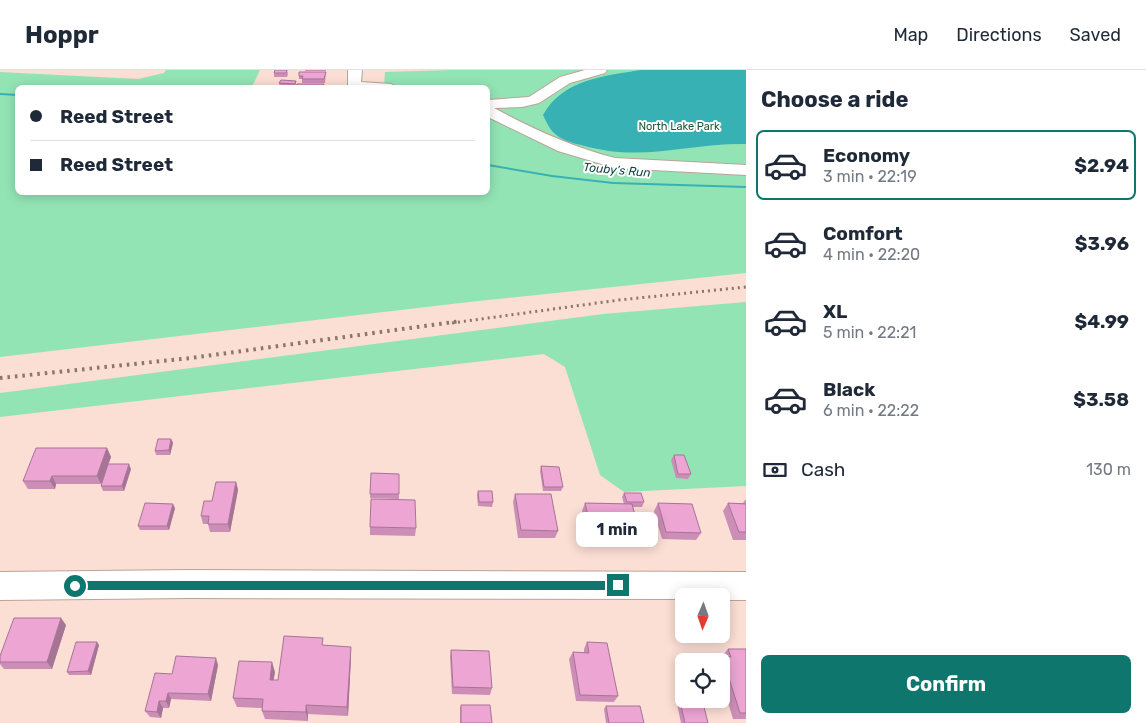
<!DOCTYPE html>
<meta charset="utf-8">
<style>
body{margin:0;font-family:Rubik,sans-serif;background:#f2f2f3;color:#1f2937;height:100vh;display:flex;flex-direction:column;font-size:19px;white-space:nowrap}
*{box-sizing:border-box;margin:0}
p{font-size:16px;color:#747a83}
.icon{flex:none;width:28px;height:28px;fill:none;stroke:currentColor;stroke-width:2;stroke-linecap:round;stroke-linejoin:round}
.map{position:relative;flex:1;overflow:hidden}
.details{display:flex;flex-direction:column;background:#fff;width:400px}
.details>*{flex:none}
.banner{position:absolute;left:15px;top:15px;width:475px;height:110px;border-radius:8px;box-shadow:0 2px 12px #0003;display:grid;align-content:center;height:110px;padding:0 15px;background:#fff}
.needle{width:32px;rotate:182deg}
.controls{position:absolute;left:675px;top:518px;display:grid;gap:10px}
.controls a{display:grid;place-items:center;width:55px;height:55px;border-radius:8px;background:#fff;box-shadow:0 2px 12px #0003;font-size:25px}
.end{position:absolute;width:22px;height:22px;margin:-11px;border:6px solid #0f766e;background:#fff;box-shadow:0 0 0 2px #fff}
.from{border-radius:50%}
.bubble{position:absolute;height:35px;border-radius:8px;background:#fff;box-shadow:0 2px 12px #0003;font-size:16px;font-weight:700;line-height:35px;text-align:center}
.banner b{display:flex;align-items:center;gap:18px;height:48px;font-size:19px}
.banner b+b{border-top:1px solid #e0e1e3}
.banner i{width:12px;height:12px;background:#1f2937}
ul{padding:0;list-style:none}
li{display:flex;align-items:center;gap:15px;height:70px;margin:0 10px 8px;padding:0 5px;border:2px solid transparent;border-radius:8px}
li div{flex:1}
li b{display:block;font-size:19px}
li em{font-style:normal;font-weight:700}
li.selected{border-color:#0f766e}
li>.icon{width:45px;height:45px;stroke-width:1.5}
h2{padding:0 15px;font-size:22px;line-height:60px}
.pay{display:flex;align-items:center;gap:12px;height:55px;padding:0 15px;font-size:19px}
.pay p{margin-inline-start:auto}
.button{display:flex;gap:10px;margin-top:auto;padding:10px 15px}
.button a{flex:1;height:58px;border-radius:8px;background:#0f766e;color:#fff;font-size:20px;font-weight:700;line-height:58px;text-align:center}
header{display:flex;align-items:center;gap:30px;box-sizing:border-box;height:70px;padding:0 25px;background:#fff;border-bottom:1px solid #e0e1e3}
header strong{font-size:24px}
nav{display:flex;gap:28px;margin-inline-start:auto;font-size:18px}
main{display:flex;flex:1;min-height:0}
.map>svg:first-child{display:block}
.green{fill:#93e4b5}
.water{fill:#37b1b3}
.lines{fill:none;stroke-linecap:round;stroke-linejoin:round}
.stream{fill:#37b1b3;fill-rule:evenodd}
.street-casing{stroke:#bda298;stroke-width:2}
.street{fill:#fff;fill-rule:evenodd}
.rail-far1{stroke:#88766f;stroke-width:3;stroke-dasharray:2 4;stroke-linecap:butt}
.rail{stroke:#88766f;stroke-width:4;stroke-dasharray:2.5 5;stroke-linecap:butt}
.wall{fill:#cc8eb6}
.shaded-wall{fill:#a67494}
.building{fill:#eda5d4;stroke:#a67494}
.route{fill:#0f766e}
.labels{text-anchor:middle;stroke-width:4;stroke-linejoin:round;paint-order:stroke}
.far-park-label{font-size:11px;fill:#1d593b;stroke:#fff}
.far-water-label{font-size:12px;font-style:italic;fill:#114647;stroke:#fff}
</style>
<header>
<strong>Hoppr</strong>
<nav><a>Map</a><a>Directions</a><a>Saved</a></nav>
</header>
<main>
<div class="map">
<svg width="746" height="653" viewBox="0 0 746 653">
<rect width="100%" height="100%" fill="#fbded4"/>
<path class="green" d="M166,0H260L252,17L18,18V122H488V18L384,17L385,2L452,0H746V203L469,232L0,287V2L138,9L164,3Z
M746,232V416L624,422L600,405L565,297L544,284L0,347V323L603,244Z"/>
<path class="water" d="M641,0H746V74C686,73 643,93 581,75C571,73 561,70 553,62C549,58 546,51 543,45C563,9 604,6 641,0Z"/>
<g class="lines">
<path class="stream" d="M0,23L18,24V26L0,25Z
M488,94L552,105L613,112L746,116V118L613,114L552,107L488,96Z"/>
<defs>
<path id="street" d="M348,0H362L361,12L391,14L398,18H348Z
M585,0H607L605,3L570,13L539,33L522,37L494,38C533,59 572,77 615,88L746,95V105L615,98L558,81L488,47V30L529,27L560,7Z
M188,500L746,502V530H721V526H684V529L188,528L0,530V502Z"/>
</defs>
<use href="#street" class="street-casing"/>
<use href="#street" class="street"/>
<path class="rail-far1" d="M452,253L619,230L746,217"/>
<path class="rail" d="M0,308L191,288L461,251"/>
</g>
<path class="wall" d="M287,0L288,4L287,7H274V3Z
M305,0H326V1H305Z
M326,2L325,13H302V9H299V6Z
M296,11V14L295,17H280L279,13Z
M171,369L173,373L170,385H156L155,381Z
M107,378L111,387L101,414H56L55,419H28L23,411Z
M674,385L691,404L688,409L676,408L671,390Z
M541,396L563,417L561,421H543L540,401Z
M131,399L124,421H103L101,416Z
M371,403L399,404V429L370,428Z
M236,412L238,420L230,462H210L208,454H203L201,446L212,431Z
M478,421L493,432L492,437L478,436L477,425Z
M624,423L644,432L642,437H633L641,468L637,475L603,474L602,470H588L582,441L585,433L624,434L622,427Z
M515,424L558,461L555,468H518L513,432Z
M746,429V470H733L723,441L728,433H743Z
M658,433L701,463L696,470L662,469L654,441Z
M175,438L169,460H140L138,456Z
M370,457L416,458L415,466L370,465Z
M66,555L52,599H4L0,594V586Z
M587,572L618,626L614,632L576,631L569,589L573,582L584,583V579Z
M99,575L91,605H69L67,602Z
M324,576L351,587L348,646L308,644V651L265,649L262,641V638L237,637L233,628L275,602L273,610H278Z
M728,579H746V649H733L721,610V591H718Z
M451,580L492,618L490,625L452,624L450,587Z
M218,595L211,631L171,629L169,638H163L161,648L150,647L145,641L172,604Z
M680,631L708,653H681L677,634Z
M461,635L492,653H460V638Z
M606,636L644,653H606L604,639Z"/>
<path class="shaded-wall" d="M171,369L173,373L170,385L169,380Z
M107,378L111,387L101,414L97,406Z
M129,394L131,399L124,421L122,416Z
M52,406L56,414L55,419L50,411Z
M236,412L238,420L230,462L228,454Z
M173,434L175,438L169,460L167,456Z
M61,548L66,555L52,599L47,592Z
M97,572L99,575L91,605L88,601Z
M351,577V587L348,646L347,637Z
M216,588L218,595L211,631L208,624Z
M272,592L275,602L272,620L270,610Z
M168,623L171,629L169,638L166,631Z
M159,631L163,638L161,648L157,642Z
M306,635L308,644V651L306,642Z"/>
<path class="building" d="M275,0H287L286,3H274Z
M299,2H326L324,9H302L303,6H299Z
M281,10L296,11L295,14L279,13Z
M297,14H324L323,18H296Z
M158,369H171L169,380L155,381Z
M36,378H107L97,406H52L50,411H23Z
M674,385H684L691,404H678Z
M108,394H129L122,416H101Z
M541,396L559,397L563,417H544Z
M371,403L399,404V424H370Z
M216,412H236L228,454H208L209,446H201L204,431H212Z
M478,421H492L493,432H479Z
M624,423H641L644,432H627Z
M515,424H551L558,461L521,460Z
M371,429L415,430L416,458L370,457Z
M145,433L173,434L167,456H138Z
M585,433L632,434L641,468L606,467V462H592Z
M658,433L692,434L701,463L666,462Z
M728,433L746,434V462H739Z
M14,548H61L47,592H0V586Z
M284,566L323,568L322,575L351,577L347,637L306,635V642L262,641L263,629L233,628L239,591L272,592L270,610H278Z
M76,572H97L88,601L67,602Z
M587,572L607,573L618,626L580,625L573,582L589,583Z
M728,579H746V643H740L722,586L731,587Z
M451,580L489,581L492,618L453,617Z
M176,586L216,588L208,624L168,623L166,631H159L157,642L145,641L155,603L172,604Z
M680,631L703,633L708,653H685Z
M461,635H490L492,653H461Z
M606,636H640L644,653H609Z"/>
<path class="route" d="M75,511H618L623,515L618,520H75L70,516Z"/>
<g class="labels">
<g class="far-park-label">
<text x="679" y="60">North Lake Park</text>
</g>
<g class="far-water-label">
<text transform="translate(617 100) rotate(5)" y="4">Touby's Run</text>
</g>
</g>
</svg>
<div class="controls">
<a><svg class="needle" viewBox="-14 -14 28 28"><path d="M0-13l5 13h-10z" fill="#e53935"/><path d="M0 13l5-13h-10z" fill="#747a83"/></svg></a>
<a><svg class="icon" aria-label="locate" viewBox="0 0 24 24"><circle cx="12" cy="12" r="6"/><path d="M12 2v4M12 18v4M2 12h4M18 12h4"/></svg></a>
</div>
<i class="end from" style="left:75px;top:516px"></i>
<i class="end" style="left:618px;top:515px"></i>
<div class="bubble" style="left:576px;top:442px;width:82px">1 min</div>
<div class="banner">
<b><i class="from"></i>Reed Street</b>
<b><i></i>Reed Street</b>
</div>
</div>
<section class="details">
<h2>Choose a ride</h2>
<ul>
<li class="selected"><svg class="icon" aria-label="car" viewBox="0 0 24 24"><path d="M5 17H2v-5l4-1 3-4h7l3 4 3 1v5h-3M9 17h6M6 11h13"/><circle cx="7" cy="17" r="2"/><circle cx="17" cy="17" r="2"/></svg><div><b>Economy</b><p>3 min · 22:19</p></div><em>$2.94</em></li>
<li><svg class="icon" aria-label="car" viewBox="0 0 24 24"><path d="M5 17H2v-5l4-1 3-4h7l3 4 3 1v5h-3M9 17h6M6 11h13"/><circle cx="7" cy="17" r="2"/><circle cx="17" cy="17" r="2"/></svg><div><b>Comfort</b><p>4 min · 22:20</p></div><em>$3.96</em></li>
<li><svg class="icon" aria-label="car" viewBox="0 0 24 24"><path d="M5 17H2v-5l4-1 3-4h7l3 4 3 1v5h-3M9 17h6M6 11h13"/><circle cx="7" cy="17" r="2"/><circle cx="17" cy="17" r="2"/></svg><div><b>XL</b><p>5 min · 22:21</p></div><em>$4.99</em></li>
<li><svg class="icon" aria-label="car" viewBox="0 0 24 24"><path d="M5 17H2v-5l4-1 3-4h7l3 4 3 1v5h-3M9 17h6M6 11h13"/><circle cx="7" cy="17" r="2"/><circle cx="17" cy="17" r="2"/></svg><div><b>Black</b><p>6 min · 22:22</p></div><em>$3.58</em></li>
</ul>
<div class="pay"><svg class="icon" aria-label="cash" viewBox="0 0 24 24"><path d="M3 7h18v10H3z"/><circle cx="12" cy="12" r="2"/></svg>Cash<p>130 m</p></div>
<div class="button"><a>Confirm</a></div>
</section>
</main>
